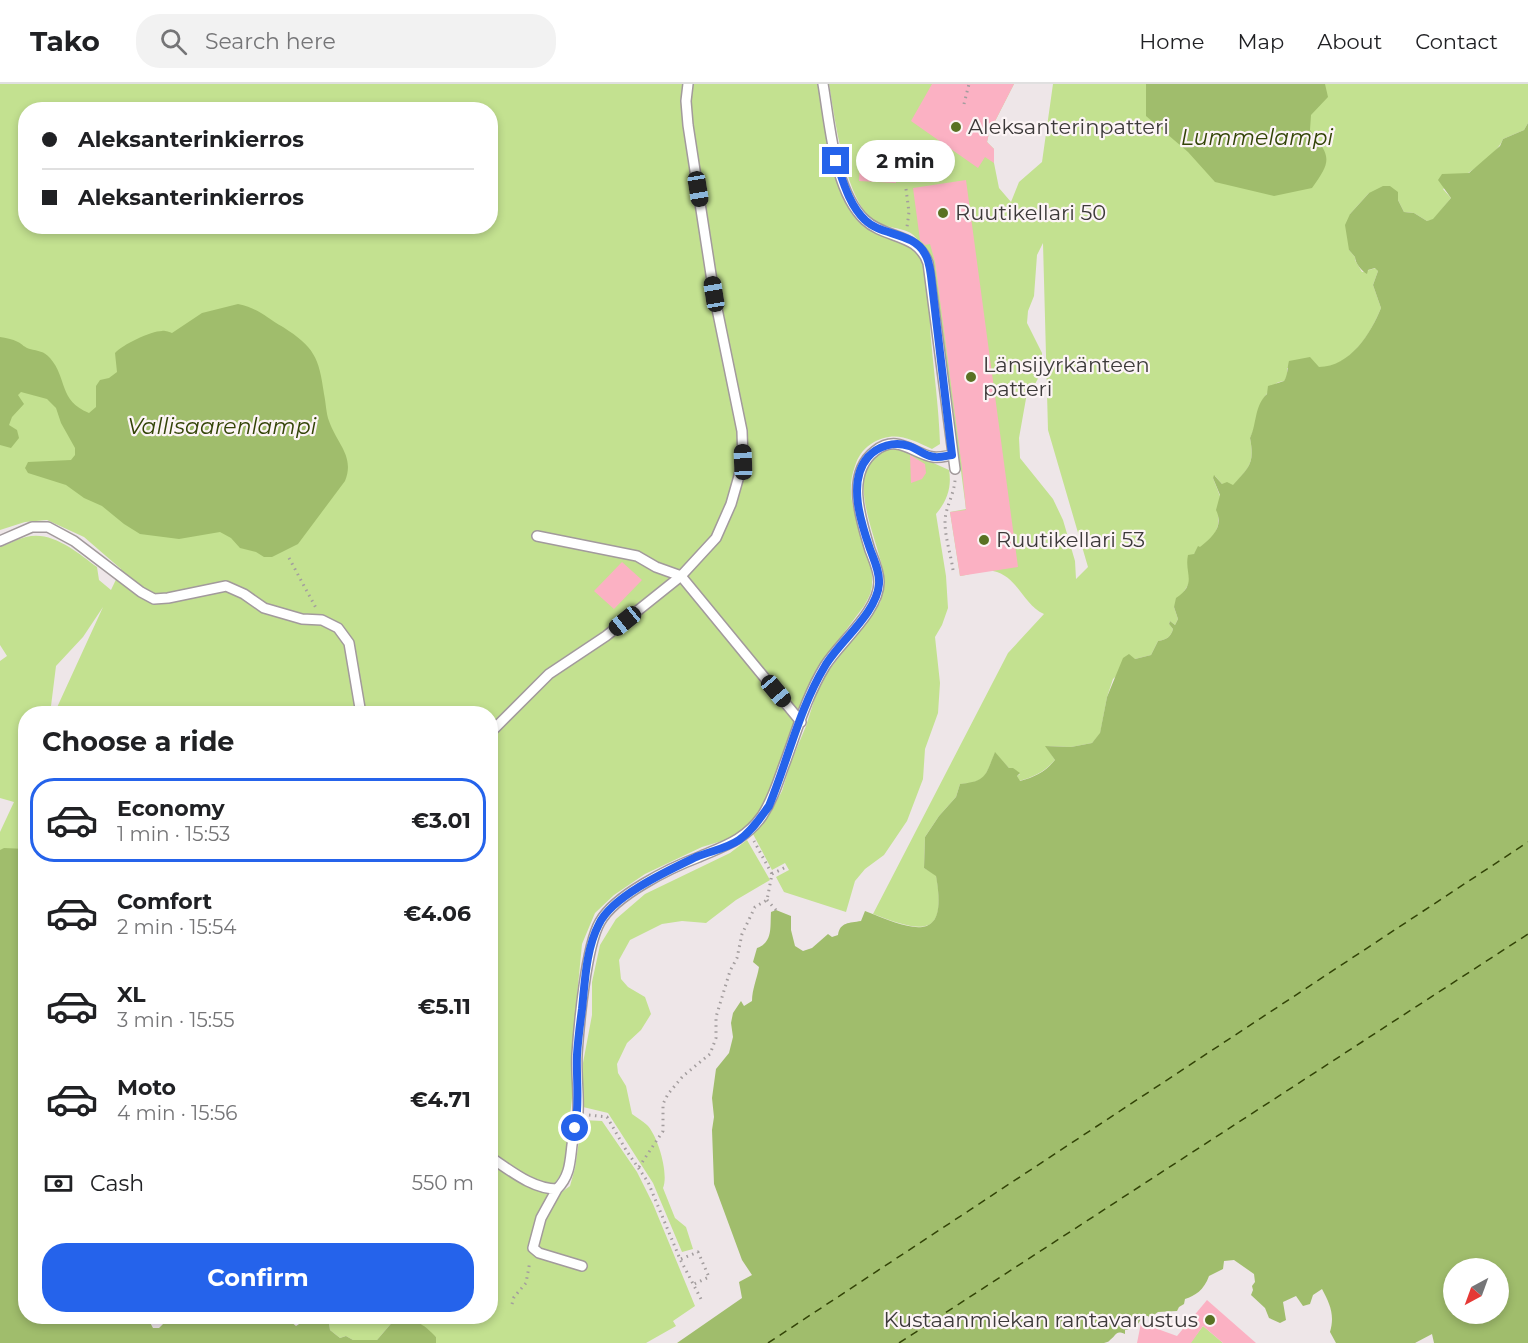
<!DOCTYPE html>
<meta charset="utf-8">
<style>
body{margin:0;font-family:Montserrat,sans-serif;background:#f2f2f2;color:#202124;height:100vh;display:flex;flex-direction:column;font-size:22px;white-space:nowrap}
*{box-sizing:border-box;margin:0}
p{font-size:20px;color:#757577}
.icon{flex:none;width:33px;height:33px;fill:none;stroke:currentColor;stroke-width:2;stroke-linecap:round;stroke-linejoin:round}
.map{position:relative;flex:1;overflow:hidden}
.details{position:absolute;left:18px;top:622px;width:480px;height:618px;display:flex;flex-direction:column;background:#fff;border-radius:24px;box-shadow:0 3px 9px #0003}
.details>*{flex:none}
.guide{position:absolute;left:18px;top:18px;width:480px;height:132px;border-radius:24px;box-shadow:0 3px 9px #0003;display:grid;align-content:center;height:132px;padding:0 24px;background:#fff}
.needle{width:39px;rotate:221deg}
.tools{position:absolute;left:1443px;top:1174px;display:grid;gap:12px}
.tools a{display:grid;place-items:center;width:66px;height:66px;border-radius:50%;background:#fff;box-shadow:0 3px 9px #0003;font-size:30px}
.end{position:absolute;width:27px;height:27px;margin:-14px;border:8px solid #2563eb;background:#fff;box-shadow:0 0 0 3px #fff}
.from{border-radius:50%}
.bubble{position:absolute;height:42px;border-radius:21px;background:#fff;box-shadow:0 3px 9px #0003;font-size:20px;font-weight:700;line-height:42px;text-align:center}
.car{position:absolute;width:18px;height:36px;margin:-18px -9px;border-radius:8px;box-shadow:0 0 4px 2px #0007;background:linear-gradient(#222 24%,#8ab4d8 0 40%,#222 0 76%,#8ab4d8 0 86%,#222 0)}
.guide b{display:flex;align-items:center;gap:21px;height:57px;font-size:22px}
.guide b+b{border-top:2px solid #e0e0e0}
.guide i{width:15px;height:15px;background:#202124}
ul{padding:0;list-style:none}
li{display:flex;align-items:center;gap:18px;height:84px;margin:0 12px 9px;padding:0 12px;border:3px solid transparent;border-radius:24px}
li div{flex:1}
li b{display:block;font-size:22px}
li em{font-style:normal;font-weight:700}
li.on{border-color:#2563eb}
li>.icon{width:54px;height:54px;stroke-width:1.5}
h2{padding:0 24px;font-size:27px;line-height:72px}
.pay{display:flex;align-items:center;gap:15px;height:66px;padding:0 24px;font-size:22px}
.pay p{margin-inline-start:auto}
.button{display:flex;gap:12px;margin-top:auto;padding:12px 24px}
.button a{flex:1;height:69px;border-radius:24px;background:#2563eb;color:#fff;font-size:24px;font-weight:700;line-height:69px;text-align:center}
header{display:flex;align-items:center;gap:36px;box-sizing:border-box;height:84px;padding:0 30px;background:#fff;border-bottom:2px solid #e0e0e0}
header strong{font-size:28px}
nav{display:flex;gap:33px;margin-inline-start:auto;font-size:21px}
.search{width:420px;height:54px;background:#f2f2f2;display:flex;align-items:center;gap:15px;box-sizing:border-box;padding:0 21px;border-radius:24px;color:#757577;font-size:22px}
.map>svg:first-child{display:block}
.green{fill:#c3e190;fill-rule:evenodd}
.water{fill:#a0bd6c;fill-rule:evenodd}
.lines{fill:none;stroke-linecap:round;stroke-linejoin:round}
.ferry{stroke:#334407;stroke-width:1.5;stroke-dasharray:8 6;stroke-linecap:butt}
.building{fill:#fbb1c3}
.lane-casing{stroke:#a29a9c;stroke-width:12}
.path{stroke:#a39d9e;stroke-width:3;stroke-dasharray:1.5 4.5;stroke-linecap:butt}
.lane{stroke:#fff;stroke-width:9}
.route{stroke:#2563eb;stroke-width:8}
.poi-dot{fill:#597223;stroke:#fcf4f5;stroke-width:2}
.labels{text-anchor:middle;stroke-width:4.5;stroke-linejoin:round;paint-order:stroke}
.poi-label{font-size:21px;fill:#3d3a3a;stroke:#fcf4f5;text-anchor:start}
.water-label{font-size:22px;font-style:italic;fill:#334407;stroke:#fcf4f5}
</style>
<header>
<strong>Tako</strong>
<div class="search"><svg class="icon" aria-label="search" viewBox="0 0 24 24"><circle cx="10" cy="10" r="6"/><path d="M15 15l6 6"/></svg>Search here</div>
<nav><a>Home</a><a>Map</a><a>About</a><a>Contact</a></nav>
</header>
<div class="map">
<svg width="1528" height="1259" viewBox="0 0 1528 1259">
<rect width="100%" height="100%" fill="#eee6e8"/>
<path class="green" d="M0,0H819C825,42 830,117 866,144C882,155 907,154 919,170C931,187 929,234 931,255C934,290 939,325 940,360L932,365C909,354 893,346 871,360C862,366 858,373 855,382C839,424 875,460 872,500C872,508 868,515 864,522L816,586L800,621L770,707L756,732L735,753L702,763L645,790L614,811L595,829L582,860L572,964V1014L565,1080C562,1093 554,1097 549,1109L559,1110L570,1102L575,1084L582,1036L602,1037L637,1088L653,1120L695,1222L673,1237L676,1242L646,1259H436V1253L395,1235L377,1256H353L346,1252L340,1254L330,1246L328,1233H490V630H54L103,523L83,553L56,582L50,630H26L25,765L0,766V748L14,718L0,714V577L7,572L0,561V463C9,460 17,455 26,453C52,446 78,469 97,483L99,496L111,506L121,485L84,453L47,436L25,438L0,446ZM26,26H490V142H26Z
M829,0H1014L989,49L987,58L994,65V79L999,104L1011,118L1019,98L1042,78L1053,0H1528V39L1524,46L1503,55C1496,73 1460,95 1443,105L1451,114L1433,136L1427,137L1414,129L1404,128L1398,116L1369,109L1350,130L1349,166L1355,173V176L1362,188L1376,184L1378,187L1373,201L1381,224C1372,247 1355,275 1329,283C1318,286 1298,284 1287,284V293L1284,297C1276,298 1274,301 1269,307C1253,326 1260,335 1250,354C1255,380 1249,383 1233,402L1222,400L1215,392L1213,394L1220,412L1218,441L1215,450L1194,470L1189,490L1190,498L1174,523L1178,535L1175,541L1170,537L1169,540L1173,545C1171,553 1166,556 1158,557L1151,571L1135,575L1113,595L1107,613L1100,650L1092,659L1071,663L1046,662L1055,676C1044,688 1034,693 1019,697L1017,692L1020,690L1009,684L995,669C985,692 987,698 960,700L956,713L939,732L925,753L924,784L936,791C948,856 920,848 873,830L1008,569L1044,530C1023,521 1018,492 993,487C984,486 969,491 960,492L950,428L966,425L933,175C927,169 918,154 912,150C901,142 881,145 869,133C844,106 835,36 829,0ZM1043,159L1048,346L1088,483L1076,495L1075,477L1063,436L1053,415L1020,374L1019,354L1027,309L1034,302L1042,287V269L1027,239L1028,227L1034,212L1037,171Z
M902,365L949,386C952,403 947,417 936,430L946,492L948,524L942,541L935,553L940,599L938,629L925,665L923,695L907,737L884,771L865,785L855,797L846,828L784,808L776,793L789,786L785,779L772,786L753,750L771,728L782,707L791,678L806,642L820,598L880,519C882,511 885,504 884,496C884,466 838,386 884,367C889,365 897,365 902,365Z
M747,756L770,796L736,816L706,839L682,837L662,840L630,856L619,876L621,895L628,903L645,913L651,930L641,946L627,959L617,980L618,989L626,1002L632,1030C637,1034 643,1037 647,1041C658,1052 669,1090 663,1104L675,1134L686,1143L693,1165L682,1168L653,1099L608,1029L583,1023V979L592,931V898L600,861L616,835L645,810L730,769Z
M1203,1242L1223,1259H1190Z"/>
<path class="water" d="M1146,0H1325L1328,13L1311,31L1310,46C1331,73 1332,76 1312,104L1274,112L1215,98L1188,68L1146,32Z
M1528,39V1259H1434L1432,1250L1415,1259H1336L1330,1248C1335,1231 1330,1220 1322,1205L1313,1211L1310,1220L1303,1222L1296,1212L1283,1218L1286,1236L1280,1239L1269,1234L1265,1224L1251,1211L1253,1206L1252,1202L1255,1198L1254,1190L1234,1176L1224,1177L1223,1185L1209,1192C1204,1206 1195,1212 1185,1215L1184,1220L1179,1223L1177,1227L1158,1228L1150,1234L1148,1232H1143L1136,1243L1130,1242L1129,1245L1125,1246V1250C1115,1246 1117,1251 1110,1256C1109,1258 1106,1258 1104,1259H677L742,1214L739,1198L752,1191L742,1176L714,1100L712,1046L714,1033L712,1014L716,985L729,969L733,953L731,939L733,929L741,917L744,922L752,917C752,905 757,895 759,883L753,878L757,864C773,858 770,844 771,828L776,826L791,832V846L795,862L803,867L812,864L828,850L832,853L838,851C840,838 849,839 861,837L865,827C911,845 949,863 936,792L924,784L925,753L939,732L956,713L960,700C987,697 985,692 995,668L1009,684H1013L1020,689L1017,692L1020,697C1035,693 1045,688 1055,676L1045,662L1071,663L1092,659L1100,649L1107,613L1123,574L1129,570L1135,575L1151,571L1158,557C1166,556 1171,553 1173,545L1169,540L1170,537L1175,541L1178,535L1174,523L1176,514C1198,499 1184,490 1188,471L1194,470L1198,462L1200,463C1213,453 1224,442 1216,426L1220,411L1213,394L1214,391L1222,400L1227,398L1233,401C1249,383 1255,380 1250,354C1257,340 1254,322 1267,310L1268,302L1284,297C1288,291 1287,284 1289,277L1310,273L1319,283C1350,283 1371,249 1381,224L1373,201L1378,187L1375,184L1368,186L1367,190C1362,187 1355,179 1355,173L1349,166L1345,141L1350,130L1369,109L1383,102H1390L1398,108V116L1404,128L1414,129L1427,137L1433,135L1451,114L1438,96L1442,90L1469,89L1500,62L1503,55L1524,46ZM1454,1185H1498V1230H1454Z
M238,220C260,225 265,233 283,243C314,263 319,273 324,310C326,319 326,329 329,337C337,360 355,372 345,397L298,460L272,473H264L256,468L240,464L231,454L220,448L179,455L140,450L124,440L102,422L84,414L66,401L28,389L25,384L28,378L71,376L75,371V364L61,339L56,324L47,315L21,308L18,311L24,320L12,333L9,341L17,346L19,354L11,364L0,361V253C6,254 12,255 18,258C22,260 25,264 30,265C38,267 44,267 50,274C68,295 58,316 89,329L96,323V302L100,296L109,294L117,288L115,269C122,261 151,247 162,247C163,246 170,248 172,249L202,229Z
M4,764L26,765V1233H147L153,1244H159L170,1233H285L296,1242L310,1233H328L330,1246L340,1254L346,1252L353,1256H377L395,1235C415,1235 423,1239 436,1253V1259H0V766Z"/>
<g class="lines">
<path class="ferry" d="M768,1259L1528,758
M899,1259L1528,850"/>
</g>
<path class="building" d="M932,0H1014L989,49L987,58L994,65V79L985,73L978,84L911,37Z
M860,77L897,78L896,99L859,97Z
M966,96L1018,483L960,492L950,428L966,426L962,384L935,178L930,160L925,161L920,156L913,104Z
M910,371L925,380L926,389L922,395L911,399Z
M622,478L642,496L614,525L594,507Z
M1207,1216L1256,1259H1223L1203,1242L1191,1259H1137L1141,1239L1177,1252Z"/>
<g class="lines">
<defs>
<path id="lane" d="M823,0C830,40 834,107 865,136C885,155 918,149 928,179L955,385
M537,452L637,472L656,483L681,492L801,638
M0,457L32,443H48L74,457L141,508L154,515L168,514L226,502L244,510L264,524L302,535L322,536L338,544L349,559L361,630
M490,649L549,590L606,552L681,492L716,454L731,420L743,378L742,347L714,210L688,41L686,17L688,0
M490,1073C510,1086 532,1105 557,1105C570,1092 570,1078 572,1061C574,1050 577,1039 578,1028C579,1009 576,989 577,970C579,941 586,862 600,838C615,811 670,784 699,773C724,762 745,756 762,732C772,717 777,701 783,684C796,650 806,613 825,582C840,558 879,527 879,498C879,487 874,476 870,466C861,436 845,390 875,367C898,349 913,370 933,373C939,374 946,372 952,371
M557,1105L541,1134L533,1164L539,1169L582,1182"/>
</defs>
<use href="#lane" class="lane-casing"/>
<path class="path" d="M964,20L969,0
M906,105L909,128L907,143
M289,474L316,524
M953,486C951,471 945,454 945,438C945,424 954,411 955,396
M772,790L788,782
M767,816L776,826
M589,1031L607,1033L626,1066L648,1098L680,1175L701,1215
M639,1083L663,1047V1020L668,1010L683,992L710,970L716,954V933L730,887L737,874L742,850L755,823L767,816L772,790L754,757
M681,1175L698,1168L709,1193L692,1201
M512,1220L514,1213L526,1199L530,1177"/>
<use href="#lane" class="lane"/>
</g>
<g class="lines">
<path class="route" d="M575,1044C580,1020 576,995 577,971C578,955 580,940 582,925C585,897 586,865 599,840C612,812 669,786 696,773C710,767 726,765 739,756C752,747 760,734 769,722C788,676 799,625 825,582C839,558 877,529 879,500C880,488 874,476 870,465C861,439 847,397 868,373C878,362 894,357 909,362C916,364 922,370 930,372C937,375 945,372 952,371L931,192C930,185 929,176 925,170C914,148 881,152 865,136C849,121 843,97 836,77"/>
</g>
<g class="poi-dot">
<circle cx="956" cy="43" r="6"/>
<circle cx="943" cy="129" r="6"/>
<circle cx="971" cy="293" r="6"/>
<circle cx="984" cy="456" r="6"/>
<circle cx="1210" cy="1236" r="6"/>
</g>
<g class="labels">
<g class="poi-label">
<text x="968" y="50">Aleksanterinpatteri</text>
<text x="955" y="136">Ruutikellari 50</text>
<text x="983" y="288">Länsijyrkänteen<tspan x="983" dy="24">patteri</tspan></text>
<text x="996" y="463">Ruutikellari 53</text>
<text x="1198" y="1243" text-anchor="end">Kustaanmiekan rantavarustus</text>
</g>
<g class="water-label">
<text x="1257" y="61">Lummelampi</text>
<text x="222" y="350">Vallisaarenlampi</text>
</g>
</g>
</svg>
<div class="tools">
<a><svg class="needle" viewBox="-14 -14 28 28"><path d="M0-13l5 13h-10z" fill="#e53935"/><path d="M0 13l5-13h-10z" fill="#757577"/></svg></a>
</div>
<i class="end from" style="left:575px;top:1044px"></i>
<i class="end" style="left:836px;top:77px"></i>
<div class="bubble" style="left:856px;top:56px;width:99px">2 min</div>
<i class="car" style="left:698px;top:105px;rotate:171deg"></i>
<i class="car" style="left:714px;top:210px;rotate:351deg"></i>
<i class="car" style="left:743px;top:378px;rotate:358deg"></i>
<i class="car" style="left:625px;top:537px;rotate:231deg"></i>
<i class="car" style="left:776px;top:607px;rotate:140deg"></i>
<div class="guide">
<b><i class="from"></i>Aleksanterinkierros</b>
<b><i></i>Aleksanterinkierros</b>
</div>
<section class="details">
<h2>Choose a ride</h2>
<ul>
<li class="on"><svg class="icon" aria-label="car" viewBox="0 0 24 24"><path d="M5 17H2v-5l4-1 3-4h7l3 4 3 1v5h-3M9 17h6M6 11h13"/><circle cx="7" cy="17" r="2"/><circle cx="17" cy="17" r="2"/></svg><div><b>Economy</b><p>1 min · 15:53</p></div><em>€3.01</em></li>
<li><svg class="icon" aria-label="car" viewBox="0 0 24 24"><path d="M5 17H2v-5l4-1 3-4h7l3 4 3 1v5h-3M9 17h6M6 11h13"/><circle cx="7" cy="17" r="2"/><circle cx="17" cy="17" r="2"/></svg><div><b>Comfort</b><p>2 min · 15:54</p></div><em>€4.06</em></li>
<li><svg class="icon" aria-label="car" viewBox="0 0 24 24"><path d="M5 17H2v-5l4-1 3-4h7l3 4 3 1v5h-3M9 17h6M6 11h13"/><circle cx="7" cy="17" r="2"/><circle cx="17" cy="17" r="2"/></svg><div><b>XL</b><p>3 min · 15:55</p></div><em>€5.11</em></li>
<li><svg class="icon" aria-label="car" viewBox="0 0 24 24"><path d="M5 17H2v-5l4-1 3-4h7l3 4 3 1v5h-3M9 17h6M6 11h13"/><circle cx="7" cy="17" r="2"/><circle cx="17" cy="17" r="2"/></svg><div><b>Moto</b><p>4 min · 15:56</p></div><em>€4.71</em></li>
</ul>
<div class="pay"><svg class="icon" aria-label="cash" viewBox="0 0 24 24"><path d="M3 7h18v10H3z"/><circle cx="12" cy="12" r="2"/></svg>Cash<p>550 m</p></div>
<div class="button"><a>Confirm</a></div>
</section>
</div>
